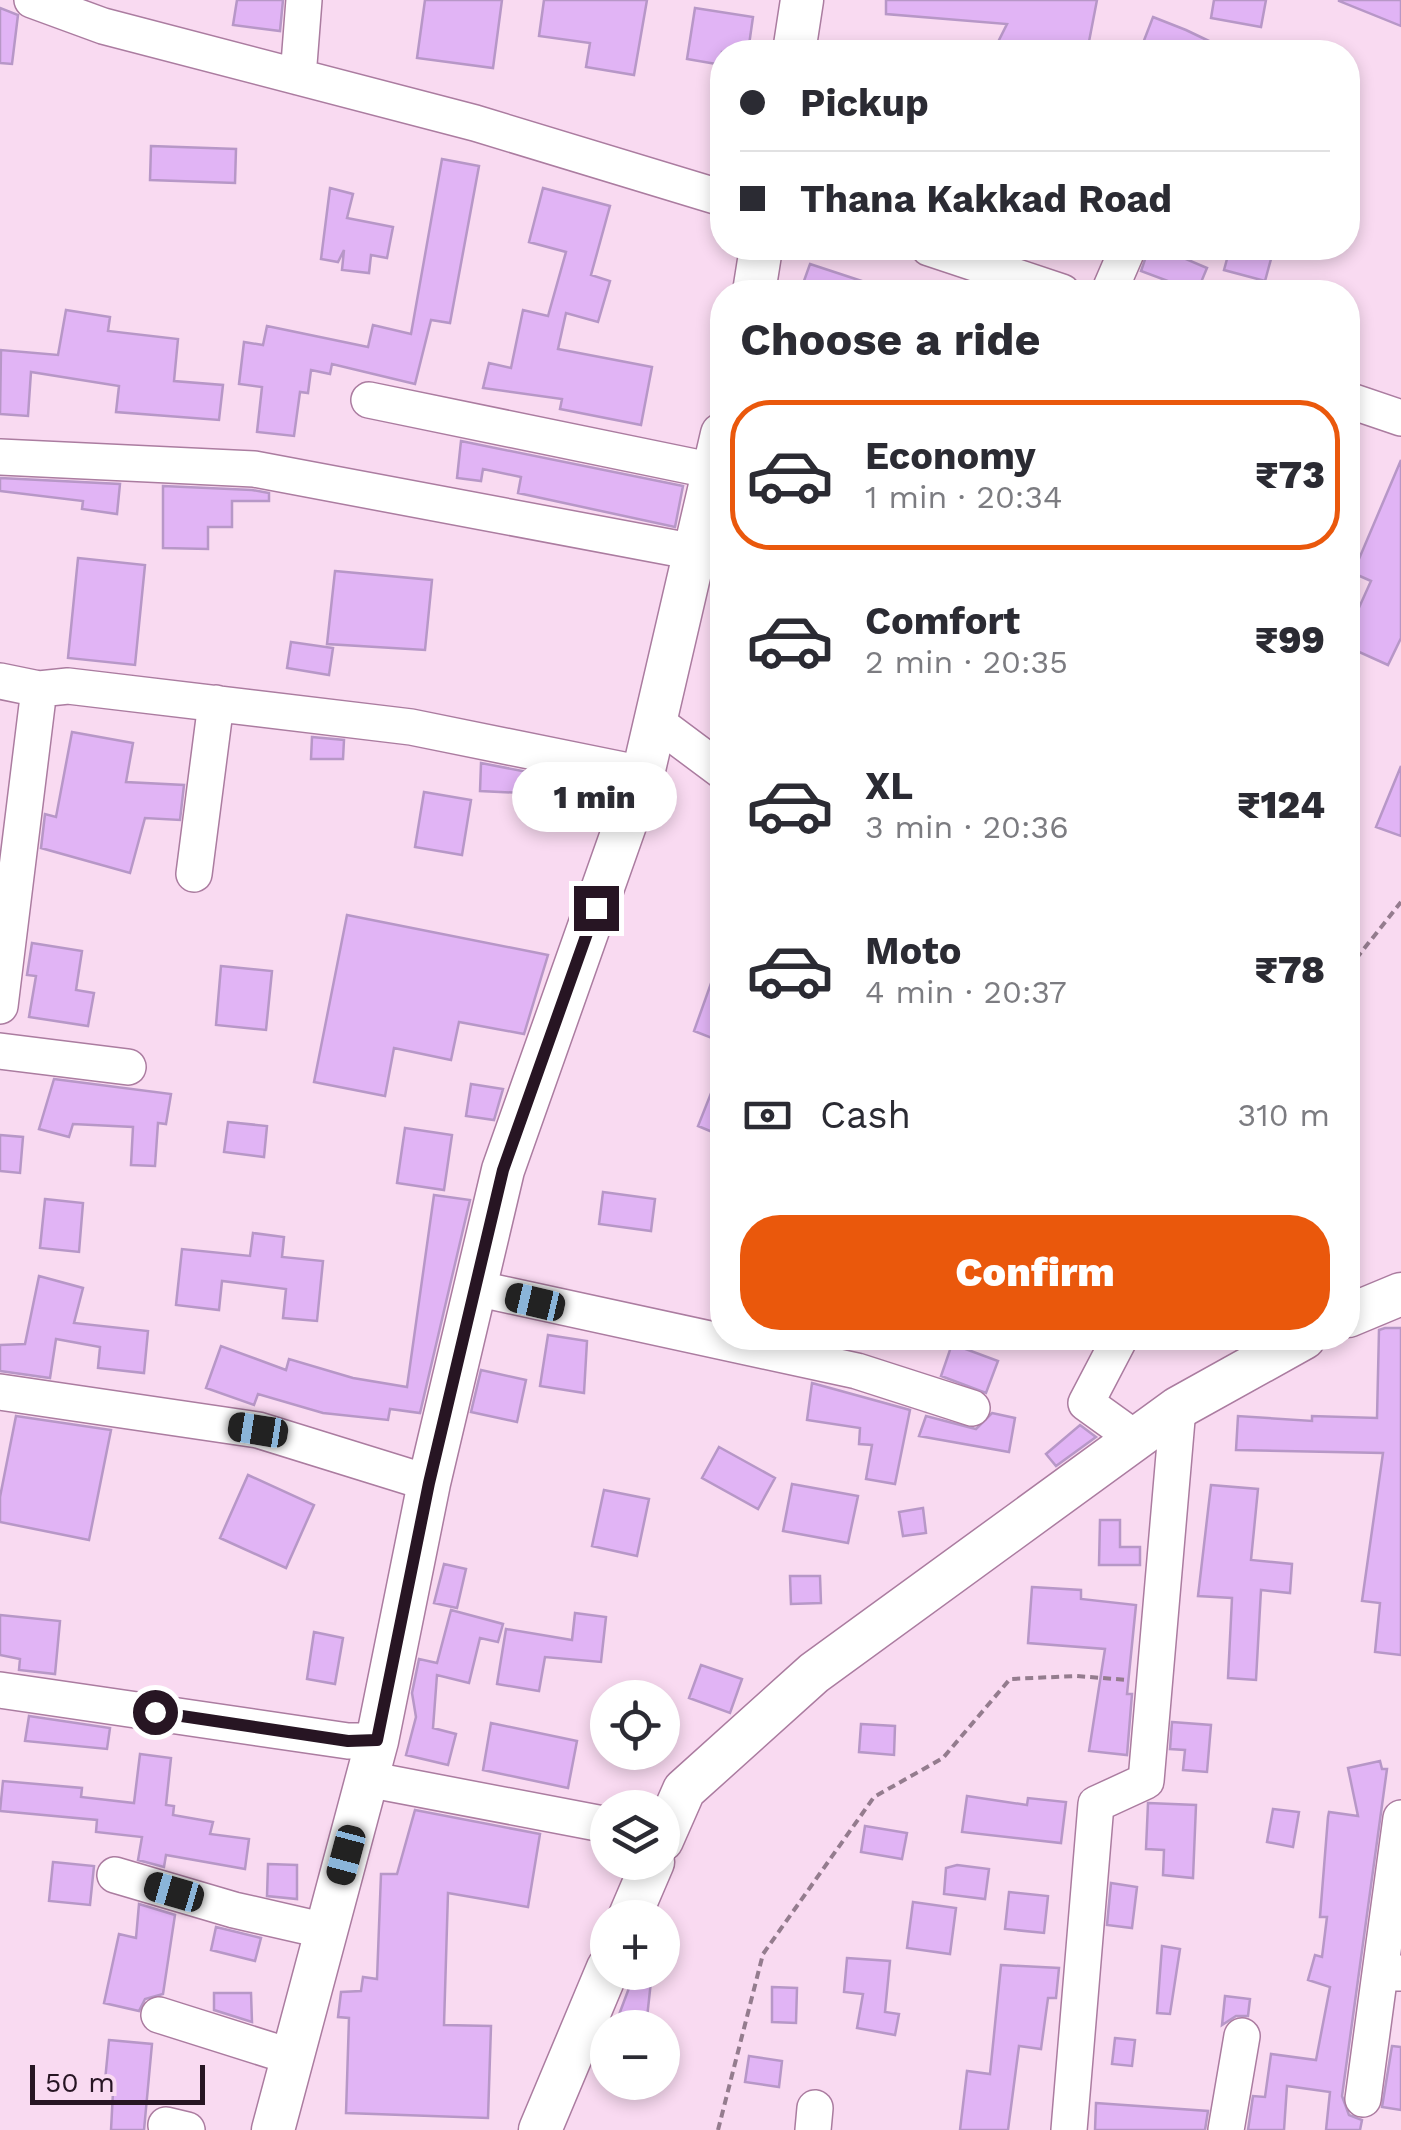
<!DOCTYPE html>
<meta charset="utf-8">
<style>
body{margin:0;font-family:"Work Sans",sans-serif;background:#f7f7f7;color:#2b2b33;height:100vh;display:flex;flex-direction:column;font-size:38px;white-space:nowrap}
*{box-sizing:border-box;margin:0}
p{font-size:32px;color:#7c7c81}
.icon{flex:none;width:55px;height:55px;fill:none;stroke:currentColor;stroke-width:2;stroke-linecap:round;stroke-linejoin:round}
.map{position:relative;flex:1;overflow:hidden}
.details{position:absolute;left:710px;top:280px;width:650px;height:1070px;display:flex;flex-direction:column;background:#fff;border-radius:40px;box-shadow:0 5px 15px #0003}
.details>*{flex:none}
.top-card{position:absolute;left:710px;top:40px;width:650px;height:220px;border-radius:40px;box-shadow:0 5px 15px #0003;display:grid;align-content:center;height:220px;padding:0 30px;background:#fff}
.tools{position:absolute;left:590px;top:1680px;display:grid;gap:20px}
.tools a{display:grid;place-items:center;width:90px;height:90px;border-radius:50%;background:#fff;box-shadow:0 5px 15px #0003;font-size:50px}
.scale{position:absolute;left:30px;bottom:25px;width:175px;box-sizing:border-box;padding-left:10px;border:5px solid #271523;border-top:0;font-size:28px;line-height:35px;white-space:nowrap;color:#271523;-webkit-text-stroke:8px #f9daf1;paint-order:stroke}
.end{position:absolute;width:45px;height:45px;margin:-22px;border:12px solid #271523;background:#fff;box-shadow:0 0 0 5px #fff}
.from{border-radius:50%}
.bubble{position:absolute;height:70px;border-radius:35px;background:#fff;box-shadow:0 5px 15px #0003;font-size:32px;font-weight:800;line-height:70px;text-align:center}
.car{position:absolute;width:30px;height:60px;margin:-30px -15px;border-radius:12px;box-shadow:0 0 8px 2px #0007;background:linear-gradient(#222 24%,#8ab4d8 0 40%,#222 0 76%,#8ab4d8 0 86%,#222 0)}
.top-card b{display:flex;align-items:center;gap:35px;height:95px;font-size:38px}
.top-card b+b{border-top:2px solid #e1e1e2}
.top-card i{width:25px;height:25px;background:#2b2b33}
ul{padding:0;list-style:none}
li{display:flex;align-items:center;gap:30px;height:150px;margin:0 20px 15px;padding:0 10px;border:5px solid transparent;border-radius:40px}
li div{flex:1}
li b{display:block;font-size:38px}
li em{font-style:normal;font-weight:800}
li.current{border-color:#ea580c}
li>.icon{width:90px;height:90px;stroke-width:1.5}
h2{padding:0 30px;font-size:45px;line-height:120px}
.pay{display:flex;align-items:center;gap:25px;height:110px;padding:0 30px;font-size:38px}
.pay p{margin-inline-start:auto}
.button{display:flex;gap:20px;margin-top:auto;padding:20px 30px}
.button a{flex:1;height:115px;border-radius:40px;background:#ea580c;color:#fff;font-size:40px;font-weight:800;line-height:115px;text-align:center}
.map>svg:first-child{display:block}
.building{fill:#e1b4f5;stroke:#b797c7;stroke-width:2.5}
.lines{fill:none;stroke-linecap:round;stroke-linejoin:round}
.minor-casing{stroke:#ab7ca0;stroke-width:38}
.major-casing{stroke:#ab7ca0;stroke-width:45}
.path{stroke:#947c8e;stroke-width:4;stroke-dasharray:8 5;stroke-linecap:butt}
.minor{stroke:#fff;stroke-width:35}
.major{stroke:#fff;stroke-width:42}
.route{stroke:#271523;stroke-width:12}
</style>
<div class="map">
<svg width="1401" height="2130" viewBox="0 0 1401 2130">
<rect width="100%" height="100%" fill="#f9daf1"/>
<path class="building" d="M237,0H283L280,31L233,25Z
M425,0H502L493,68L417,58Z
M544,0H647L634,75L586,67L590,43L539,36Z
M886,0H1097L1087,52H993L1007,24L886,14Z
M1214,0H1266L1261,27L1211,18Z
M1339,0H1401V26L1339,1Z
M0,8L18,15L12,64L0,63Z
M695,8L753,17L748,52H722V65L687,59Z
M1153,17L1186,30L1232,52H1166L1143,43Z
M151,146L236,149L235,183L150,180Z
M442,159L479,166L450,323L431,320L415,384L332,364L330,374L311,370L308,393L300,392L294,436L257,432L262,387L239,384L244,342L263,345L267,326L368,347L373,325L411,334Z
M330,188L353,194L347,218L393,227L387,258L371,255L369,273L342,270L344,250L338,262L321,259Z
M543,188L610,206L591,275L610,281L598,322L566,313L558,349L652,367L641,425L560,409L562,399L483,388L489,363L511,368L523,310L548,316L566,252L529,242Z
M1149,248H1160L1207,268L1197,292L1141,271Z
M1230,248H1274L1265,281L1224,270Z
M810,264L886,289V292H800Z
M66,310L110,317L108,331L178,339L174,381L223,385L219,420L116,412L119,386L31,372L28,416L0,414L1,350L58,355Z
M461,441L683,486L675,527L518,493L521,477L483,469L481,481L457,478Z
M1401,460V638L1388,665L1348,647V632L1371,581L1353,573Z
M0,478L120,484L117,514L82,509L83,501L0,491Z
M163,486L252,490L269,493V501H232V527H208V549L163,548Z
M78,558L145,565L135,665L68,658Z
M335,571L432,580L425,650L327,644Z
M291,642L333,648L329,675L287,668Z
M72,732L133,743L126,782L184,785L180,820L145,818L130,873L41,848L45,814L56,817Z
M312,737L344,740L343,759H311Z
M481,763L543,775L542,794L480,791Z
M1401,766V836L1376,827Z
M424,792L471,800L462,855L415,847Z
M347,915L548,955L524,1034L459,1022L451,1060L394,1048L385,1096L314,1082Z
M32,943L82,951L76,990L94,993L88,1026L29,1017L36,976L27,975Z
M720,958H722V1042L694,1031Z
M221,966L272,971L266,1030L216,1025Z
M721,1068H722V1136L698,1126Z
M54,1079L171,1094L166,1124L158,1123L155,1166L131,1165L133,1127L73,1124L69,1137L39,1129Z
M471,1084L503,1089L494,1120L466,1116Z
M228,1122L267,1126L264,1157L224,1152Z
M405,1128L452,1135L444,1190L397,1183Z
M0,1135L23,1137L20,1173L0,1171Z
M603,1192L655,1199L651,1231L599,1224Z
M434,1195L470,1200L420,1413L390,1409L388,1420L323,1413L258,1394L254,1405L206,1388L221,1346L286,1370L289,1359L353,1378L407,1387Z
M45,1199L83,1203L79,1252L40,1248Z
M253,1233L284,1237L282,1257L323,1261L317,1321L283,1318L286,1289L222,1281L219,1310L176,1305L182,1249L250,1256Z
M39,1276L83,1288L74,1323L148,1331L144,1373L98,1368L100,1347L56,1339L50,1378L0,1371V1345L25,1344Z
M1385,1328H1401V1655L1375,1652L1380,1603L1362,1601L1383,1453L1236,1450L1238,1416L1312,1421V1416L1377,1418L1379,1330Z
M548,1335L587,1341L584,1393L540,1386Z
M952,1344L998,1361L986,1393L941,1376Z
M481,1370L526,1380L517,1422L471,1412Z
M812,1383L910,1410L895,1484L866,1479L872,1445L859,1444L860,1428L807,1420Z
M992,1413L1015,1418L1009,1452L919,1436L926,1416L976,1429Z
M16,1416L111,1430L89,1540L0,1522V1497Z
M1080,1425L1096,1437L1056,1466L1046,1454Z
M719,1447L775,1478L758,1509L702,1478Z
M248,1475L314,1505L286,1568L220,1538Z
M792,1484L858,1496L848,1543L783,1531Z
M1211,1485L1258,1489L1251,1560L1292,1564L1290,1593L1261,1590L1256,1680L1228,1678L1232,1598L1198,1596Z
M604,1490L649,1499L637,1556L592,1546Z
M923,1508L926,1533L903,1536L899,1512Z
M1100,1520H1120V1547H1140V1565H1099Z
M444,1564L466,1569L457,1608L434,1603Z
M790,1576H820L821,1603L791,1604Z
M1032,1587L1081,1590V1599L1136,1605L1127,1694H1132L1127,1755L1089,1751L1105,1649L1028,1643Z
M451,1610L503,1624L498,1642L480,1638L469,1683L437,1675L433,1728L456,1734L448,1765L406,1755L416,1717L412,1693L419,1659L437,1663Z
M575,1613L606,1617L601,1662L545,1657L539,1691L497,1684L506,1629L572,1640Z
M0,1615L60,1621L55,1674L19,1670L20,1659L0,1655Z
M314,1632L343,1638L335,1684L307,1679Z
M701,1665L742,1679L730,1713L689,1698Z
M29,1716L110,1728L107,1749L25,1741Z
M1172,1722L1211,1725L1207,1772L1183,1770L1185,1750L1170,1749Z
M491,1723L577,1741L568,1788L483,1770Z
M861,1724L895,1726L894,1755L859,1752Z
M140,1754L171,1758L166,1805L174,1806L173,1815L213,1822L210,1834L249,1839L245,1869L166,1855L164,1867L138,1860L142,1837L96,1832L97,1820L0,1811L3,1781L82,1788L81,1797L134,1803Z
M1380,1761L1382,1769H1387L1342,2096L1349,2115L1362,2120L1360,2130H1326L1330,2092L1287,2086L1284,2130H1248L1253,2096L1265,2097L1271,2054L1316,2060L1330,1987L1308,1980L1315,1955L1322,1957L1327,1917H1320L1328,1817L1329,1812L1358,1816L1348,1768Z
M967,1796L1027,1805L1028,1798L1066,1802L1061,1843L962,1832Z
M1148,1803L1196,1805L1193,1878L1163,1875L1164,1850L1146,1849Z
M1273,1809L1299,1812L1293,1847L1267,1842Z
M415,1810L540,1834L528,1907L448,1893L444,2025L491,2026L488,2118L346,2113L349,2018L338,2017L341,1992L361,1991L363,1977L377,1979L381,1874H397Z
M865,1826L907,1833L902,1859L861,1852Z
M53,1862L94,1866L90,1905L49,1901Z
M268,1864L297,1865V1899L267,1896Z
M957,1865L989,1869L985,1899L944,1894L946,1868Z
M1111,1883L1137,1887L1132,1928L1107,1925Z
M1009,1892L1048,1896L1044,1933L1005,1929Z
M913,1902L956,1908L950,1954L907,1948Z
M139,1904L175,1915L163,1994L145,1999L139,2011L104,2003L119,1934L136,1938Z
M216,1927L261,1938L255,1961L211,1950Z
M1162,1946L1180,1949L1170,2014L1157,2013Z
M847,1958L890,1961L885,2012L899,2014L895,2035L857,2028L863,1994L844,1992Z
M1001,1965L1059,1968L1056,1998H1048L1041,2049L1019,2046L1008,2130H960L967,2071L990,2074Z
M635,1972H652L647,2018H634L633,2028H614Z
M772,1987L797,1988L796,2023L772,2022Z
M214,1993H251L252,2022L214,2010Z
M1225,1996L1250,1999L1248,2016H1236L1222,2025Z
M1115,2038L1135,2040L1132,2066L1112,2064Z
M109,2040L152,2044L144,2130H111L113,2092L104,2091Z
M1392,2046L1401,2047V2110L1382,2107Z
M749,2056L782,2061L779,2087L745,2082Z
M1096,2103L1208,2111L1205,2130H1095Z"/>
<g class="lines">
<defs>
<path id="minor" d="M32,0L103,26L475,123L722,198
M298,77L304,0
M929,248L1062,292
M1109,292L1128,248
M369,400L714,471
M1348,400L1401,418
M0,457L254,469L695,552
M0,681L39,689L68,686L411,727L643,774
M655,721L722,771
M194,874L216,703
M0,1006L39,689
M0,1051L128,1067
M475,1288L857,1371L972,1408
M1120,1338L1086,1403L1136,1439
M0,1392L258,1430L429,1483
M0,1690L348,1741H377
M367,1779L608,1825
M1401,1818L1380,1973H1401
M115,1875L234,1910L326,1931
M159,2015L292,2057
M1363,2099L1380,1973
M166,2125L187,2130
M813,2130L815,2108
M1069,2130L1096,1804L1146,1781L1178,1408
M1226,2130L1242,2036"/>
<path id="major" d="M794,52L802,0
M754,292L761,248
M1348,1316L1401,1294
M662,1840L684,1790L814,1673L1178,1408L1304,1338
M629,1918L653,1862
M273,2130L377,1741L429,1483L503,1170L643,774L722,434
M540,2130L608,1968"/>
</defs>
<use href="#minor" class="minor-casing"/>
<use href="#major" class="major-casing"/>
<path class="path" d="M1348,969L1401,902
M718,2130L763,1954L874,1797L943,1758L1010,1679L1076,1676L1128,1680"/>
<use href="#minor" class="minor"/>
<use href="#major" class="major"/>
</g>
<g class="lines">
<path class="route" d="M155,1712L348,1741L377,1740L429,1483L503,1170L596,908"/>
</g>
</svg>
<div class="tools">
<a><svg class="icon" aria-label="locate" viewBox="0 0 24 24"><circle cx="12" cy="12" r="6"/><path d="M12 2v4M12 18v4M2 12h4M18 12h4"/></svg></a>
<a><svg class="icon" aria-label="layers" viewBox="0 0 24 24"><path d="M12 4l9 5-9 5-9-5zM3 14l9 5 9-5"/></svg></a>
<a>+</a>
<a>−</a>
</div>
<div class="scale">50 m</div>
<i class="end from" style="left:155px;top:1712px"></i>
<i class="end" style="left:596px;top:908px"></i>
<div class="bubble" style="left:512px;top:762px;width:165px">1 min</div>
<i class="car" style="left:535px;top:1302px;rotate:283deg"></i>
<i class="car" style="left:258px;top:1430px;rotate:279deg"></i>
<i class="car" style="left:346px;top:1855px;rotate:195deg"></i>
<i class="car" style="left:174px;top:1892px;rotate:286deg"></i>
<div class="top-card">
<b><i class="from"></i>Pickup</b>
<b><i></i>Thana Kakkad Road</b>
</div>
<section class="details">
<h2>Choose a ride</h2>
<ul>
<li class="current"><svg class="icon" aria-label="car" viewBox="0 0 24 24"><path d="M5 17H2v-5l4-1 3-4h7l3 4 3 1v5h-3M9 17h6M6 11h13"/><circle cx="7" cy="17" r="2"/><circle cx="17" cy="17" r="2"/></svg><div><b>Economy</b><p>1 min · 20:34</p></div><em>₹73</em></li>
<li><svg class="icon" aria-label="car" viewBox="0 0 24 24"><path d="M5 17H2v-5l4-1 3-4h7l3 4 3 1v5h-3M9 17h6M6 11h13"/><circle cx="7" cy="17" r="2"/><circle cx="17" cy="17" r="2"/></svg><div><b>Comfort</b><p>2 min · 20:35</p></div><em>₹99</em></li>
<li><svg class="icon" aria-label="car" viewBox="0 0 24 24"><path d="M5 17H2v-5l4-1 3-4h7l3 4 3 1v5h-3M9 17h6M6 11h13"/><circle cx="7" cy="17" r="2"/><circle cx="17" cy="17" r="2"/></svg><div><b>XL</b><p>3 min · 20:36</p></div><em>₹124</em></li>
<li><svg class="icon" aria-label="car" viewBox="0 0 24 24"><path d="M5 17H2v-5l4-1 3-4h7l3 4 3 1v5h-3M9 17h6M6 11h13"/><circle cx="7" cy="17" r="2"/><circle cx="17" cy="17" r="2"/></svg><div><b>Moto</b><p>4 min · 20:37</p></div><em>₹78</em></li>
</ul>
<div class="pay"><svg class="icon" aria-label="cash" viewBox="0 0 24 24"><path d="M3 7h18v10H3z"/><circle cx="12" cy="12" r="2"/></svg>Cash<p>310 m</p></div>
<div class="button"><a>Confirm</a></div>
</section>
</div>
